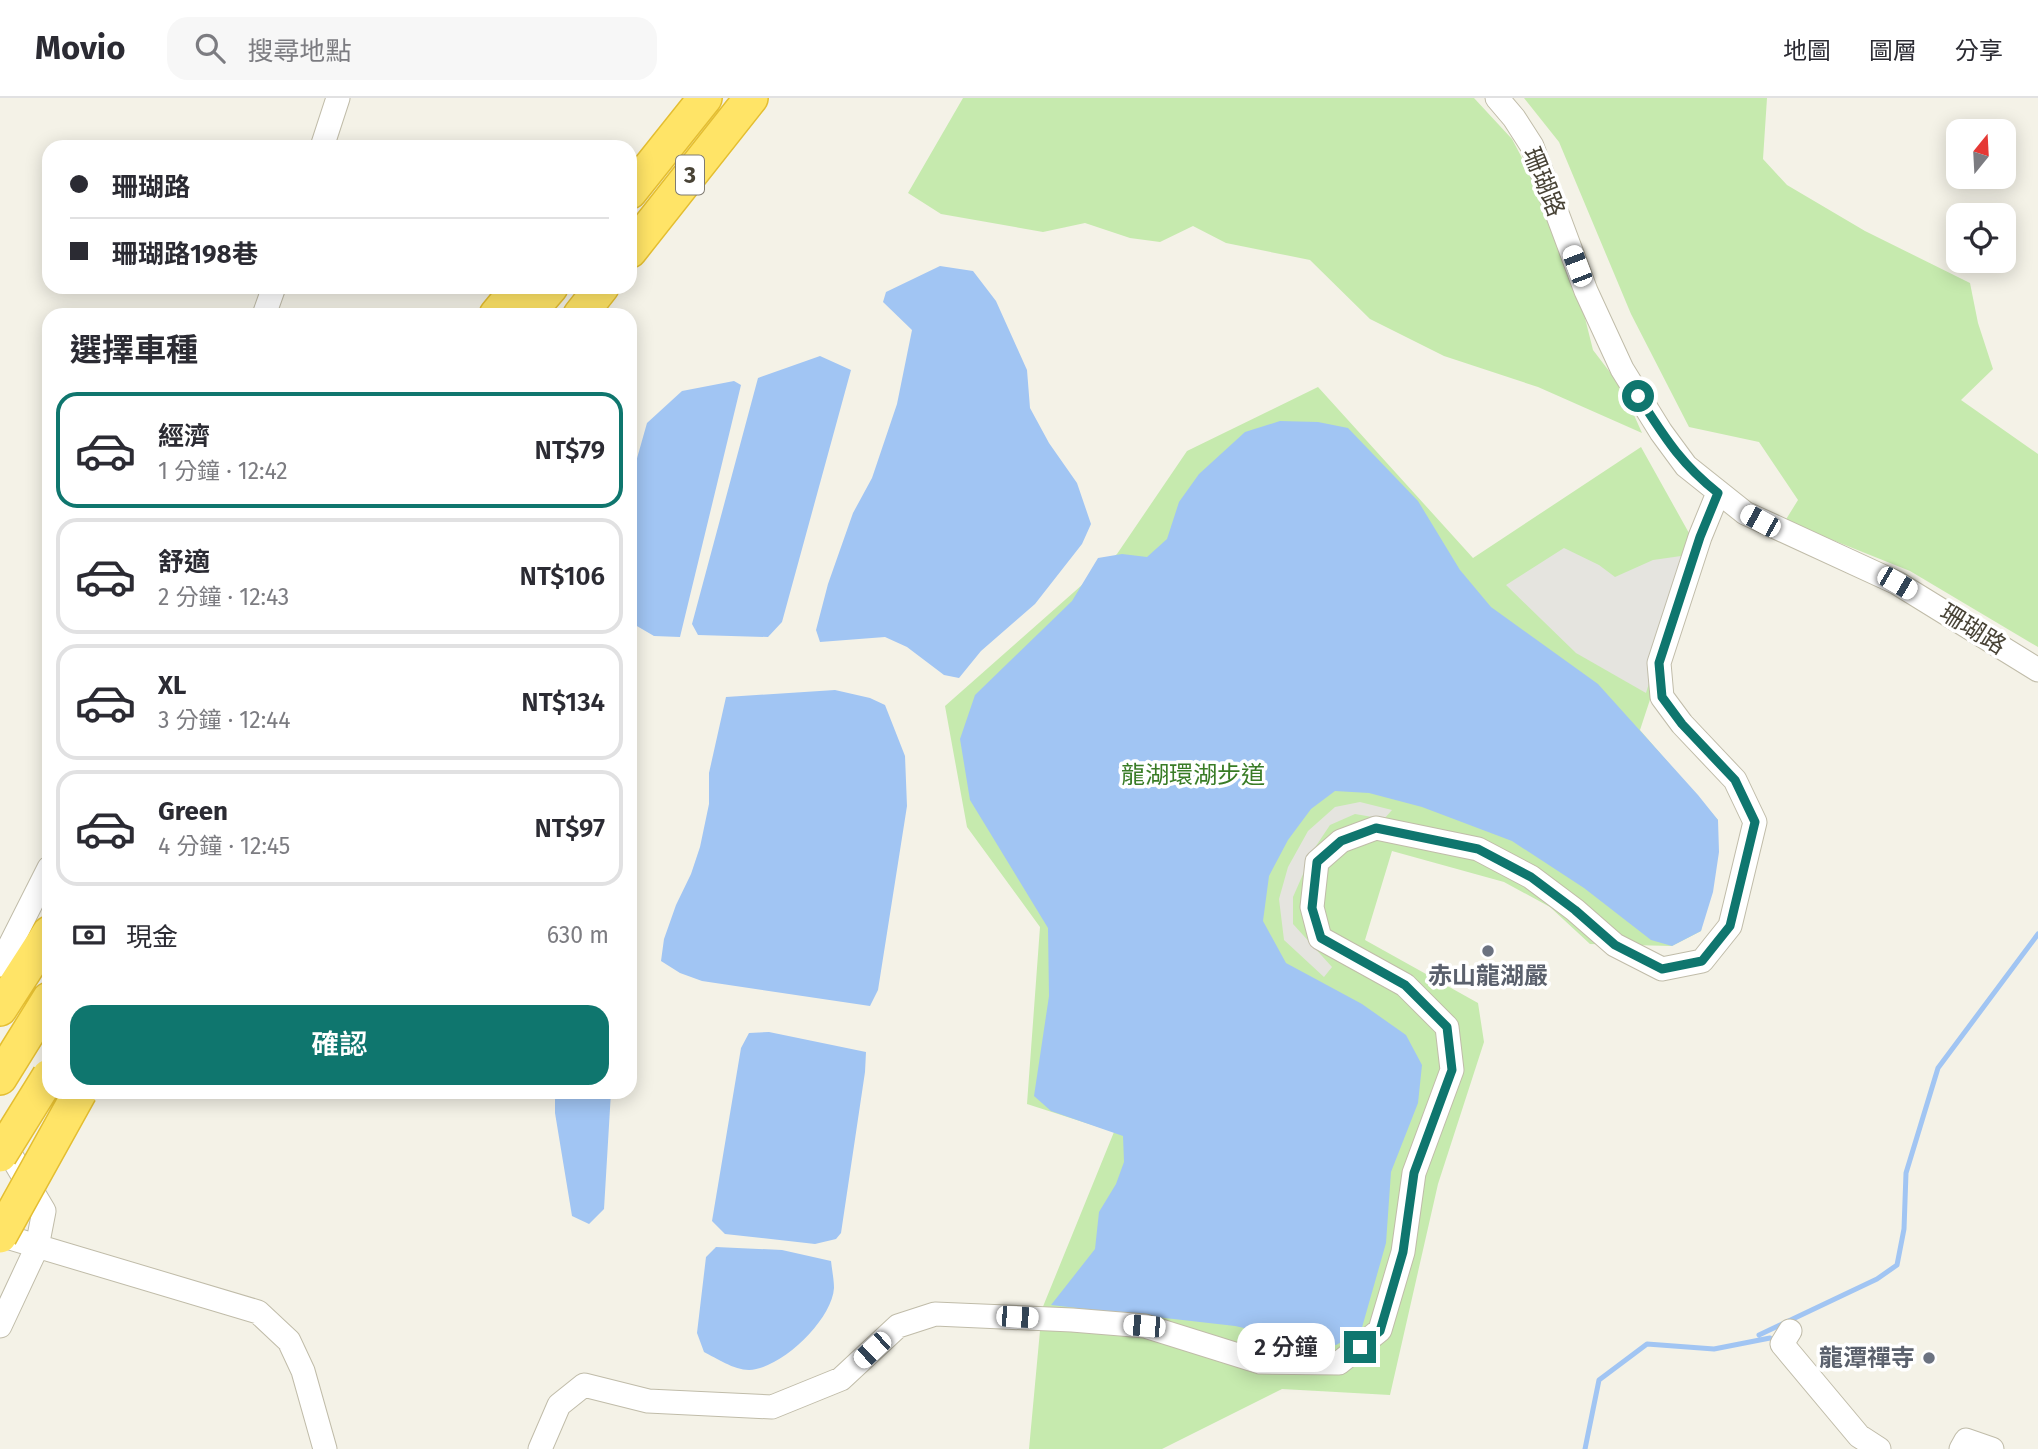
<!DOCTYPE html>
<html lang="zh-TW">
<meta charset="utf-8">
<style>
body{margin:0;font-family:"Fira Sans","Noto Sans TC",sans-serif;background:#f7f7f7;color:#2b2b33;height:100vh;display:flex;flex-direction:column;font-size:26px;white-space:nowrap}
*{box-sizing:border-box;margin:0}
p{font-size:23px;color:#7c7c81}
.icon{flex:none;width:38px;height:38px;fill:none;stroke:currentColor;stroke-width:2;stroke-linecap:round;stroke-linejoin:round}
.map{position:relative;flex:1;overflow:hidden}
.panel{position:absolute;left:42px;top:210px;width:595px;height:791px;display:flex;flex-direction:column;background:#fff;border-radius:21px;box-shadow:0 4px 18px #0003}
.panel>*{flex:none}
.hud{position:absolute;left:42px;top:42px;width:595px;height:154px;border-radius:21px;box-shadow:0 4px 18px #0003;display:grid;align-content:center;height:154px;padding:0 28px;background:#fff}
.needle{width:46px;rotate:18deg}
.controls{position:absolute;left:1946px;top:21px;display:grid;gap:14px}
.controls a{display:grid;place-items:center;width:70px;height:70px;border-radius:14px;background:#fff;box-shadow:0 4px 18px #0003;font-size:35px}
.end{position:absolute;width:32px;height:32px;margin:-16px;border:9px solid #0f766e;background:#fff;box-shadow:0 0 0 4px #fff}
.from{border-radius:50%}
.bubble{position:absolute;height:49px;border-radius:21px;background:#fff;box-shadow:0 4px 18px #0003;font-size:23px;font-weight:600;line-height:49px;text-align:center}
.car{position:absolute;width:21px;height:42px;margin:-21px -10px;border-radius:9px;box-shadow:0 0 5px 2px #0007;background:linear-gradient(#fff 24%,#345 0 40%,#fff 0 76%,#345 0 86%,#fff 0)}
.hud b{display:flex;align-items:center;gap:24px;height:66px;font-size:26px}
.hud b+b{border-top:2px solid #e1e1e2}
.hud i{width:18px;height:18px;background:#2b2b33}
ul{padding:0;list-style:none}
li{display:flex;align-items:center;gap:21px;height:116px;margin:0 14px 10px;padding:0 14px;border:4px solid #e1e1e2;border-radius:21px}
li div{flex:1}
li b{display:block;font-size:26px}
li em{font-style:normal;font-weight:600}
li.current{border-color:#0f766e}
li>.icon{width:63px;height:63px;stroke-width:1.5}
h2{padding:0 28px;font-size:32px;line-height:84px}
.pay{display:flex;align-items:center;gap:18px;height:77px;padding:0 28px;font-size:26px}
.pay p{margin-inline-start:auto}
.primary-button{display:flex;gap:14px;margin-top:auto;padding:14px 28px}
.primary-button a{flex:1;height:80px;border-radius:21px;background:#0f766e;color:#fff;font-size:28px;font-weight:600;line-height:80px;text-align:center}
header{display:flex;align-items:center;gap:42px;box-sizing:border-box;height:98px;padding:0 35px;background:#fff;border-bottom:2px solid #e1e1e2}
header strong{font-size:33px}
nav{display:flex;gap:38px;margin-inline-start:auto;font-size:24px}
.search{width:490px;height:63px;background:#f7f7f7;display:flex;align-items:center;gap:18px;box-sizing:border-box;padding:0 24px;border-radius:21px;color:#7c7c81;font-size:26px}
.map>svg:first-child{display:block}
.green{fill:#c6eaae}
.parking{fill:#e5e4df}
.water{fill:#a1c5f3}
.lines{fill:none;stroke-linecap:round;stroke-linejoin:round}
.stream{stroke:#a1c5f3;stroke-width:5}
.minor-casing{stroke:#c0bca9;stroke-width:25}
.highway-casing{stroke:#e4be31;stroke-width:36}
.minor{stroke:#fff;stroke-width:23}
.highway{stroke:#ffe467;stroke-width:33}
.highway-bridge-casing{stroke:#e4be31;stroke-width:36;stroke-linecap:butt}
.highway-bridge{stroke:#ffe467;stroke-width:33}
.route{stroke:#0f766e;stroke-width:9}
.worship-dot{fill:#6b7280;stroke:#fff;stroke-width:2.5}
.labels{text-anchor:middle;stroke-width:7;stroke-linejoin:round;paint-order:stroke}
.shield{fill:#fff;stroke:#7f7b72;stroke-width:2}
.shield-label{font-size:23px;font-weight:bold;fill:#484336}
.street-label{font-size:24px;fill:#484336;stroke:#fff}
.park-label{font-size:24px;fill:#397c26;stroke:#fff}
.worship-label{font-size:24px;font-weight:bold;fill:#5b616d;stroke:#fff}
</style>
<header>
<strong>Movio</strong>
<div class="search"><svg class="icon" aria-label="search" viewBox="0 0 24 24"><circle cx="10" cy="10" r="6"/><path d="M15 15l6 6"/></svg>搜尋地點</div>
<nav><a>地圖</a><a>圖層</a><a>分享</a></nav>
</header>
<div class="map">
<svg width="2038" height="1351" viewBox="0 0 2038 1351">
<rect width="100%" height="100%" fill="#f4f2e7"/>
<path class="green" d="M963,0H1474L1512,41L1541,96L1578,192L1593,252L1622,290L1642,335L1538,289L1444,258L1370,221L1310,162L1226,145L1193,128L1160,144L1130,140L1085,125L1043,134L941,116L908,95Z
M1524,0H1767L1763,61L1787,87L1865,133L1970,185L1978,225L1993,271L1961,302L2038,356V549L1910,473L1785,423L1798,402L1759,344L1689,329L1631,216L1559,44Z
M1318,289L1473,460L1641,349L1699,453L1640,632L1718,722L1701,833L1672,848L1590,846L1550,809L1504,784L1392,753L1365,842L1478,905L1484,944L1438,1086L1390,1297L1282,1291L1162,1351H1029L1042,1211L1114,1034L1027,1006L1040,829L967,729L945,608L1117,456L1187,353Z"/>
<path class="parking" d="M1564,450L1599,467L1615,479L1653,462L1681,458L1673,506L1646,595L1576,555L1506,487Z
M1360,704L1392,712L1384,721L1355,716L1330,727L1314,751L1293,799V826L1332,869L1324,879L1284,842L1279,801L1288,769L1308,733L1335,709Z"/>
<path class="water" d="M940,168L973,173L996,203L1027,272L1030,310L1049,345L1077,385L1091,426L1082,446L1035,506L981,553L959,580L944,577L907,549L885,539L820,544L816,532L828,486L853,415L872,380L897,306L912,232L883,204L886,194Z
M820,258L851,272L782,524L768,539L698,537L692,526L758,280Z
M734,283L741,287L680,539L654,538L630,524V385L647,325L682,293Z
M1280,323L1318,324L1348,330L1418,403L1460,472L1491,509L1598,586L1698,697L1718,722L1719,754L1713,794L1701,833L1672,848L1651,842L1584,790L1512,743L1422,709L1369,695L1335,693L1311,711L1288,742L1269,778L1263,823L1286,865L1362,906L1406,937L1422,967L1418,1005L1391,1074L1386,1145L1361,1233L1336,1247L1302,1243L1235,1228L1051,1207L1095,1151L1099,1114L1116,1086L1124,1064L1123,1038L1051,1013L1034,998L1049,898L1048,830L970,702L960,641L975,597L1072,503L1098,460L1122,456L1147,459L1167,441L1179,404L1199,376L1245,334Z
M835,592L870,600L885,607L905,658L907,708L878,892L870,908L702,883L680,875L661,863L664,841L676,807L691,776L700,749L709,706V675L726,599Z
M769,934L866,954L865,974L841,1135L836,1141L815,1146L725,1136L712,1123L741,950L749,935Z
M555,994H611L604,1111L589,1126L572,1118L555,1015Z
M716,1149L782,1152L831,1163C832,1172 834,1182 834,1190C832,1222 781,1271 749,1272C734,1272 716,1260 704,1254L697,1235L706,1159Z"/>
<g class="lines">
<path class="stream" d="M1759,1237L1877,1181L1897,1167L1904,1131L1906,1075L1938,970L2038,836
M1585,1351L1599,1282L1647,1246L1714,1251L1770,1240"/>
<defs>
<path id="minor" d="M1497,0L1514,20L1532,48L1586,193L1622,271L1661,334L1686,368L1745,415L1897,485L2038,572
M322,49L338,0
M264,217L274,189
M0,867L49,770
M0,1039L44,1113L37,1149L0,1228
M0,1137L258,1214L289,1243L303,1273L325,1351
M1790,1233L1782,1246L1859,1338L1879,1351
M540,1351L559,1307L584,1287L648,1303L772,1309L841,1281L898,1228L935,1216L1072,1222L1145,1228L1260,1264L1339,1265L1380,1232L1403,1154L1414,1075L1452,972L1447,929L1405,887L1320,840L1312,809L1317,764L1341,743L1376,730L1478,751L1531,779L1575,812L1615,847L1662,871L1702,863L1730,828L1755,724L1735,682L1682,626L1662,599L1659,565L1700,439L1718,395
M1961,1351L1966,1342L1992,1351"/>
<path id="highway" d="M630,94L705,0
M630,153L751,0
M496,217L519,189
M527,217L551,189
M580,217L602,189
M0,911L49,835
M0,980L49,901"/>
</defs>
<use href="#minor" class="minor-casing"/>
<use href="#highway" class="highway-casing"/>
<use href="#minor" class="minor"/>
<use href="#highway" class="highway"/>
<defs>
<path id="highway-bridge" d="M0,1057L49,978
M0,1138L80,994"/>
</defs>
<use href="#highway-bridge" class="highway-bridge-casing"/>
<use href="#highway-bridge" class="highway-bridge"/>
</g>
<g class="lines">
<path class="route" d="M1360,1249L1380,1233L1403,1154L1414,1075L1452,972L1447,929L1405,887L1321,840L1312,810L1317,764L1341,743L1376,730L1478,751L1531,779L1575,812L1615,847L1662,871L1702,863L1730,828L1755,724L1735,682L1682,626L1662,599L1659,565L1700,439L1718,395C1679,364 1664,338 1638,298"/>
</g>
<g class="worship-dot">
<circle cx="1488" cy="853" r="7"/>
<circle cx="1929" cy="1260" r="7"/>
</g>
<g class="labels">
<rect class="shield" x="676" y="57.5" width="28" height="39" rx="5"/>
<g class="shield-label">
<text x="690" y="85">3</text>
</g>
<g class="street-label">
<text transform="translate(1544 84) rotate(68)" y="8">珊瑚路</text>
<text transform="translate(1973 531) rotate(32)" y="8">珊瑚路</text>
</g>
<g class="park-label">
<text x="1193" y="685">龍湖環湖步道</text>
</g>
<g class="worship-label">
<text x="1488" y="886">赤山龍湖嚴</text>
<text x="1915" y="1268" text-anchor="end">龍潭禪寺</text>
</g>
</g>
</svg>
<div class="controls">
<a><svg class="needle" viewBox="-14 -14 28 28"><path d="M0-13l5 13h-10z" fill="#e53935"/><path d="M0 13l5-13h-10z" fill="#7c7c81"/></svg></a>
<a><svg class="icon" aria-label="locate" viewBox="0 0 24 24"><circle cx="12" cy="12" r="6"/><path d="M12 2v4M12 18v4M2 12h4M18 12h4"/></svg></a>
</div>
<i class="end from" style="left:1638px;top:298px"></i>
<i class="end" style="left:1360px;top:1249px"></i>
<div class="bubble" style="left:1237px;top:1225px;width:98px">2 分鐘</div>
<i class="car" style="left:1577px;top:168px;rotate:339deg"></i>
<i class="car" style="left:1760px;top:423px;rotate:299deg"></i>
<i class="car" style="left:1897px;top:485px;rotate:120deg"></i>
<i class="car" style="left:1017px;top:1219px;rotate:93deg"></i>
<i class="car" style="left:1144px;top:1228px;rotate:275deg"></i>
<i class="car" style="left:872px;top:1252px;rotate:227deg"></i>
<div class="hud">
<b><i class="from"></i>珊瑚路</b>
<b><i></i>珊瑚路198巷</b>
</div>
<section class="panel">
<h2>選擇車種</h2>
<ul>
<li class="current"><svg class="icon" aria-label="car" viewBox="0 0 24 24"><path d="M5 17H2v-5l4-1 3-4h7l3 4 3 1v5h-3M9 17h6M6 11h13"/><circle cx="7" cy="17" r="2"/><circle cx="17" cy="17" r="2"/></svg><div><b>經濟</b><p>1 分鐘 · 12:42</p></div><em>NT$79</em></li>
<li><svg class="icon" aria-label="car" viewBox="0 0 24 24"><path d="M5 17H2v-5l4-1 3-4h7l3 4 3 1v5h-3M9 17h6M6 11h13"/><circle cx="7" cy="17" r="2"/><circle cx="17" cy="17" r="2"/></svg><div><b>舒適</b><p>2 分鐘 · 12:43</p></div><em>NT$106</em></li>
<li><svg class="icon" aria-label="car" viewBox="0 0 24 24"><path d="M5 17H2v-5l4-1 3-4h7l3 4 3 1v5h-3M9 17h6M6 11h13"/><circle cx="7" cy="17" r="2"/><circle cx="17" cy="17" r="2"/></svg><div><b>XL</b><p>3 分鐘 · 12:44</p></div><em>NT$134</em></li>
<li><svg class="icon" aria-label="car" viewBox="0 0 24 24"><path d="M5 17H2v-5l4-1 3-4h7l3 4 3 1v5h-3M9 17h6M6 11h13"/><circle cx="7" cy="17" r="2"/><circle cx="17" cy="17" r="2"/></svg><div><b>Green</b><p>4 分鐘 · 12:45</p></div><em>NT$97</em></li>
</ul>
<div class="pay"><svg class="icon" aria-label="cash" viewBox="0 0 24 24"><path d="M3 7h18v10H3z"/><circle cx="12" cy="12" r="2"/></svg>現金<p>630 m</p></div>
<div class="primary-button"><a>確認</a></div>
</section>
</div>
